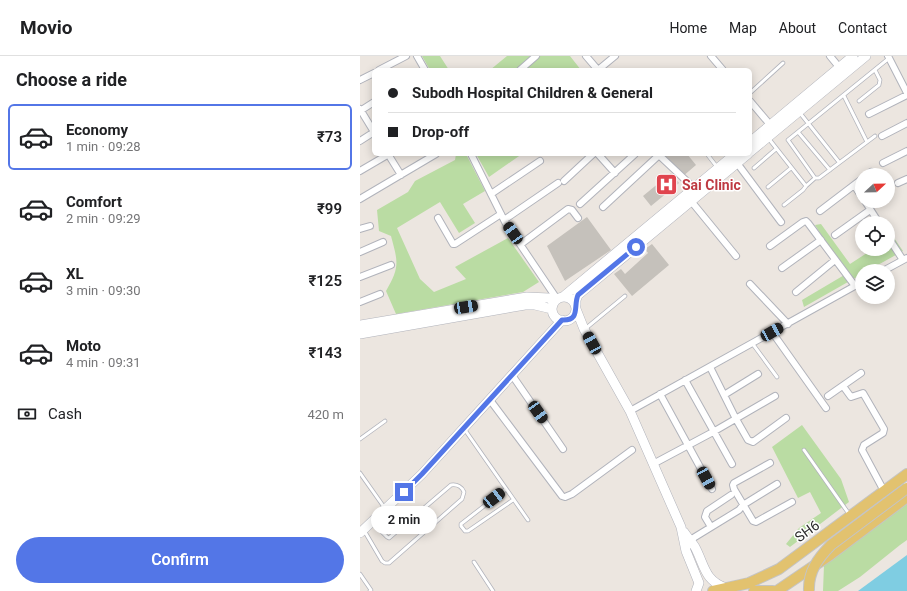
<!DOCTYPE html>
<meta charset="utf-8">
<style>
body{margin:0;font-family:Roboto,sans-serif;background:#f6f6f6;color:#202124;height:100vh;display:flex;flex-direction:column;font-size:15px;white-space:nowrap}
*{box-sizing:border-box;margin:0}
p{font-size:13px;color:#757577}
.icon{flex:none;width:22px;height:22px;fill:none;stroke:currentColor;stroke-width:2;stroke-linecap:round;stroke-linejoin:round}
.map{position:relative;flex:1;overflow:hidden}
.panel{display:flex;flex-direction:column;background:#fff;width:360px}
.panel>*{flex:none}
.top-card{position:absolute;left:12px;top:12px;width:380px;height:88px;border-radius:6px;box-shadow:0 2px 10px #0003;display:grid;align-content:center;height:88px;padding:0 16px;background:#fff}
.needle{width:26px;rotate:68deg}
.controls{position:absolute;left:495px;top:112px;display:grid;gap:8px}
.controls a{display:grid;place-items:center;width:40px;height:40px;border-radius:50%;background:#fff;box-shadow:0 2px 10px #0003;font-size:20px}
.end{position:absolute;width:18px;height:18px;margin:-9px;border:5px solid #5376e7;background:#fff;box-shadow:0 0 0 2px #fff}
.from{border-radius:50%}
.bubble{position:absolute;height:28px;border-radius:14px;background:#fff;box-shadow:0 2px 10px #0003;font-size:13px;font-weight:600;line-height:28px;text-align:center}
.car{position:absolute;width:12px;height:24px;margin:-12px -6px;border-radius:5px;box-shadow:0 0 3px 1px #0007;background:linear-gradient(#222 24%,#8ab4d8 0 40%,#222 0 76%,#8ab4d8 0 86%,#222 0)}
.top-card b{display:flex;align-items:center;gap:14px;height:38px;font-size:15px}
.top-card b+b{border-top:1px solid #e0e0e0}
.top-card i{width:10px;height:10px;background:#202124}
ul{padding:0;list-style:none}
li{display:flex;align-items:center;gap:12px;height:66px;margin:0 8px 6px;padding:0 8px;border:2px solid transparent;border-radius:6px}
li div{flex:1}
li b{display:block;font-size:15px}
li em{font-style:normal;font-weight:600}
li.current{border-color:#5376e7}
li>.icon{width:36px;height:36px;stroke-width:1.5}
h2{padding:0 16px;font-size:18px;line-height:48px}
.pay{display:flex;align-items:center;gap:10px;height:44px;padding:0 16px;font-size:15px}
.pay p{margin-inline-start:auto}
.action{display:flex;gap:8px;margin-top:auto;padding:8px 16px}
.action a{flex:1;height:46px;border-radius:24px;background:#5376e7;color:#fff;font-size:16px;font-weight:600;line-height:46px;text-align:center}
header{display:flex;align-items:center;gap:24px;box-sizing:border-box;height:56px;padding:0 20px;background:#fff;border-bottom:1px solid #e0e0e0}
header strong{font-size:19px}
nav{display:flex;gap:22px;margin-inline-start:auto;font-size:14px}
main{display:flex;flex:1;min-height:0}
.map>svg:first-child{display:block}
.green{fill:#badca3}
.water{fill:#7fcde2}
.building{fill:#c5c1bb}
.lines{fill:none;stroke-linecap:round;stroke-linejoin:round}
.lane-casing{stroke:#b1b3bb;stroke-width:4.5}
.street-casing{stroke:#b1b3bb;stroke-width:8}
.secondary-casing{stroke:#b1b3bb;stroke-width:10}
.primary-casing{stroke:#c4c4c4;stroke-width:12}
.lane{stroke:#fff;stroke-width:3}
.street{stroke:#fff;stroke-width:6}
.secondary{stroke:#fff;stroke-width:9}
.primary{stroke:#e2c26f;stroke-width:10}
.primary-bridge-casing{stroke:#c4c4c4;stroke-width:12;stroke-linecap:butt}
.primary-bridge{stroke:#e2c26f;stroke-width:10}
.route{stroke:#5376e7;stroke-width:5}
.labels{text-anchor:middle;stroke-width:3;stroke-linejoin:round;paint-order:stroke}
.health-label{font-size:14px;font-weight:bold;fill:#be3a42;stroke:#fff;text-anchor:start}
.street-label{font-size:14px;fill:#2c2c2c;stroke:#fff}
</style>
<header>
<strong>Movio</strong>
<nav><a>Home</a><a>Map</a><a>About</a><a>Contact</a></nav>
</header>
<main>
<section class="panel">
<h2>Choose a ride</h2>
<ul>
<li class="current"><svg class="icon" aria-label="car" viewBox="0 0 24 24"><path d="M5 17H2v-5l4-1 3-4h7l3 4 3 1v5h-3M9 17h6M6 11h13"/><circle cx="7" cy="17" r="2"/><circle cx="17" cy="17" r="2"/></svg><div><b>Economy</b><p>1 min · 09:28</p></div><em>₹73</em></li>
<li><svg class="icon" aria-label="car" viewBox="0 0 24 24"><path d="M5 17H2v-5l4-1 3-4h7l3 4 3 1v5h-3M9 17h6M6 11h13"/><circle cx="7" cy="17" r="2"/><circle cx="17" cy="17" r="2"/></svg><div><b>Comfort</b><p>2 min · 09:29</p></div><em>₹99</em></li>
<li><svg class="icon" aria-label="car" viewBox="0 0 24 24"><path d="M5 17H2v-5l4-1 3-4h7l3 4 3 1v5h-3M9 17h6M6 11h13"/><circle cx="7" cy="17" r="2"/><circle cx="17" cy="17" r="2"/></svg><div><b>XL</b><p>3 min · 09:30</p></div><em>₹125</em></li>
<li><svg class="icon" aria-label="car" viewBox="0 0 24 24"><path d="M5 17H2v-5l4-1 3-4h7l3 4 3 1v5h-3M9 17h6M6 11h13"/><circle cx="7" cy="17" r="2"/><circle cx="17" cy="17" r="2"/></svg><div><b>Moto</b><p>4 min · 09:31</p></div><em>₹143</em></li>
</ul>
<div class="pay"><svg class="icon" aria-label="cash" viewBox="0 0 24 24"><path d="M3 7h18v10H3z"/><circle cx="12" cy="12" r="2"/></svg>Cash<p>420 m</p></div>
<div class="action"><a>Confirm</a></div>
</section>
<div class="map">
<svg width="547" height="535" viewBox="0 0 547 535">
<rect width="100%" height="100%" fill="#ece6e0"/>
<path class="green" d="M62,0H80L89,14H70Z
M147,0H210L221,14H130Z
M96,98H106L125,135L103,148L115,167L99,177L80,146L37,172L60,223L74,236L106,223L95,211L148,182L179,226L163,236L36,258L26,235C40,211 38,206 31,180L19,175L17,154L48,136L55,125L95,104Z
M116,98H162L129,121Z
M461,168L490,208L513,193H528V177L530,176L543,195L507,215H502V218L444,251L442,244L486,218L455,169Z
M442,369L481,423L489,446L430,491L426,488L439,472L461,457L450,436L438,442L412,391Z
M547,448V484L540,489L500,521L478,535H463L464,509Z"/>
<path class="water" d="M547,499V535H498Z"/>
<path class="building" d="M303,98H327L336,109L322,121Z
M311,117L319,127L291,150L283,140Z
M227,161L251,194L205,225L187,190Z
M292,188L309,209L272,240L254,218L261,213L265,218L288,197L285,193Z"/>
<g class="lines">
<defs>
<path id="lane" d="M390,37L423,7
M484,40L507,86
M499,45L519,29L520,24L515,14
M440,57L479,106
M438,76L470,114
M515,80L459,122H455L428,84L528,3
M409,83L446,130L443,134L424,149
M347,98L357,111
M394,112L416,93
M446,130L455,122
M408,131L431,112
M225,273L265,240
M392,287L417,321
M105,374L168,464
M0,383L25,365
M444,394L489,458
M0,417L24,451
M146,433L101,468V470L105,475H108L153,444
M5,476L22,505L25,507H29L102,443L104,436C102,431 97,428 91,429L29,482L27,481L13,467
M114,506L133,535
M0,518L11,534L10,535"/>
<path id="street" d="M57,0L65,14
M226,0L238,14
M351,0L363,14
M470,0L479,11
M528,0L547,37
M19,14L46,0
M160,14L176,0
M238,14L255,0
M0,24L14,17
M390,45L412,71
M0,53L14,76
M0,55L14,46
M509,58L547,39
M522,80L547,67
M0,85L14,76
M28,98L41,119
M111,98L145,166L197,243
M238,98L255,117
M377,107L421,166
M523,107L547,95
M0,115L29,98
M507,119L511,116
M204,125L233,98
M538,127L547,123
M494,129L502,141
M131,138L180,105
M0,143L76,98
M331,145L376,200
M505,145L519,167
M220,148L275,98
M243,151L298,100L301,101L334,132
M460,155L502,123
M78,162L93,188H95L141,158
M144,164L198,127
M0,173L10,170
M475,179L510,154
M528,181L543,204
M161,188L208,153L212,154L218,162
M410,190L443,166L446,165L448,167L495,230
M0,196L23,186
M422,212L461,184
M523,215L547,202
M0,221L31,209
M390,228L428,268
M436,236L475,204
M0,246L20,238
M412,276L466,352
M350,311L376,363L388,384L393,386L426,362
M152,319L203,393
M325,324L372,408
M483,330L491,341L503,337L524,373L523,377L504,389L502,394L524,435
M300,338L352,433
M364,339L398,318
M468,340L501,317
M130,344L202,440L205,441L212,438L272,394
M270,355L502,226
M410,407L374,427L373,429L374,433L393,465L396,466L432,446
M293,408L353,376L415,340
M351,471L345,461L347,455L371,439
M330,484L379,454L383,449L417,428"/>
<path id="secondary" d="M390,86L493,0
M390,96L506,0
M204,240L375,98
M192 253a12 12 0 1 1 24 0a12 12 0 1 1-24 0Z
M216,249V244L218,239L388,98
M216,253L224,273L270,355L321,471L326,495L339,527L336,535
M0,269L167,241L189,242L194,246
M0,278L165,249H175L192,253
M324,476C327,481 332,486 335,491C345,510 344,524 366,532V534
M0,477L62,418L202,264"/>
<path id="primary" d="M353,535L389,527L419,513L547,418
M394,535H413
M417,535L470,499L547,441"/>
</defs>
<use href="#lane" class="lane-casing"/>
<use href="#street" class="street-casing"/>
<use href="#secondary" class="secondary-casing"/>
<use href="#primary" class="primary-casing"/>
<use href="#lane" class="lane"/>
<use href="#street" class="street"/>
<use href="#secondary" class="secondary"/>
<use href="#primary" class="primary"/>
<defs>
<path id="primary-bridge" d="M449,535C448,516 458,502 471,489L547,432"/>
</defs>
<use href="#primary-bridge" class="primary-bridge-casing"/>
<use href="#primary-bridge" class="primary-bridge"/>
</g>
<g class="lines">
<path class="route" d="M44,436L62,418L202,264C221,265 213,250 218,239L276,191"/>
</g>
<defs>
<symbol id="hospital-square" viewBox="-11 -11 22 22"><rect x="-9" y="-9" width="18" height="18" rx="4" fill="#e0444e" stroke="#fff"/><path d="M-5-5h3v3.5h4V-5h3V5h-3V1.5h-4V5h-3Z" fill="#fff"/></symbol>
</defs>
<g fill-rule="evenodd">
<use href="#hospital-square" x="294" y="116" width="25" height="25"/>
</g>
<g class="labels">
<g class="health-label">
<text x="322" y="134">Sai Clinic</text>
</g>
<g class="street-label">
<text transform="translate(447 475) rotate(-36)" y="5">SH6</text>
</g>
</g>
</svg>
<div class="controls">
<a><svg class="needle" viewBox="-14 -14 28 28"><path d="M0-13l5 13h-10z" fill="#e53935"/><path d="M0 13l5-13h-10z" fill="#757577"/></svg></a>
<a><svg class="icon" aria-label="locate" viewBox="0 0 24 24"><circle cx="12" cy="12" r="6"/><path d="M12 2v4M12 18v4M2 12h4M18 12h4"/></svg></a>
<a><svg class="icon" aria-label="layers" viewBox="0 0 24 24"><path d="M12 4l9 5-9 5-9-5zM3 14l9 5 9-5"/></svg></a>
</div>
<i class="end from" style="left:276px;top:191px"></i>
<i class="end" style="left:44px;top:436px"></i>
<div class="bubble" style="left:11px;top:450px;width:66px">2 min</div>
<i class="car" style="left:153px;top:177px;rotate:325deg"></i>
<i class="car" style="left:106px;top:251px;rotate:81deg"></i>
<i class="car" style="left:412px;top:276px;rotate:61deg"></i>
<i class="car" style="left:232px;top:287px;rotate:331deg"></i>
<i class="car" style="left:178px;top:356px;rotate:145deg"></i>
<i class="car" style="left:346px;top:422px;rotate:151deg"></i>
<i class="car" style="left:134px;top:442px;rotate:52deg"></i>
<div class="top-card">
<b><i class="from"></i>Subodh Hospital Children &amp; General</b>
<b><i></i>Drop-off</b>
</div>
</div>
</main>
